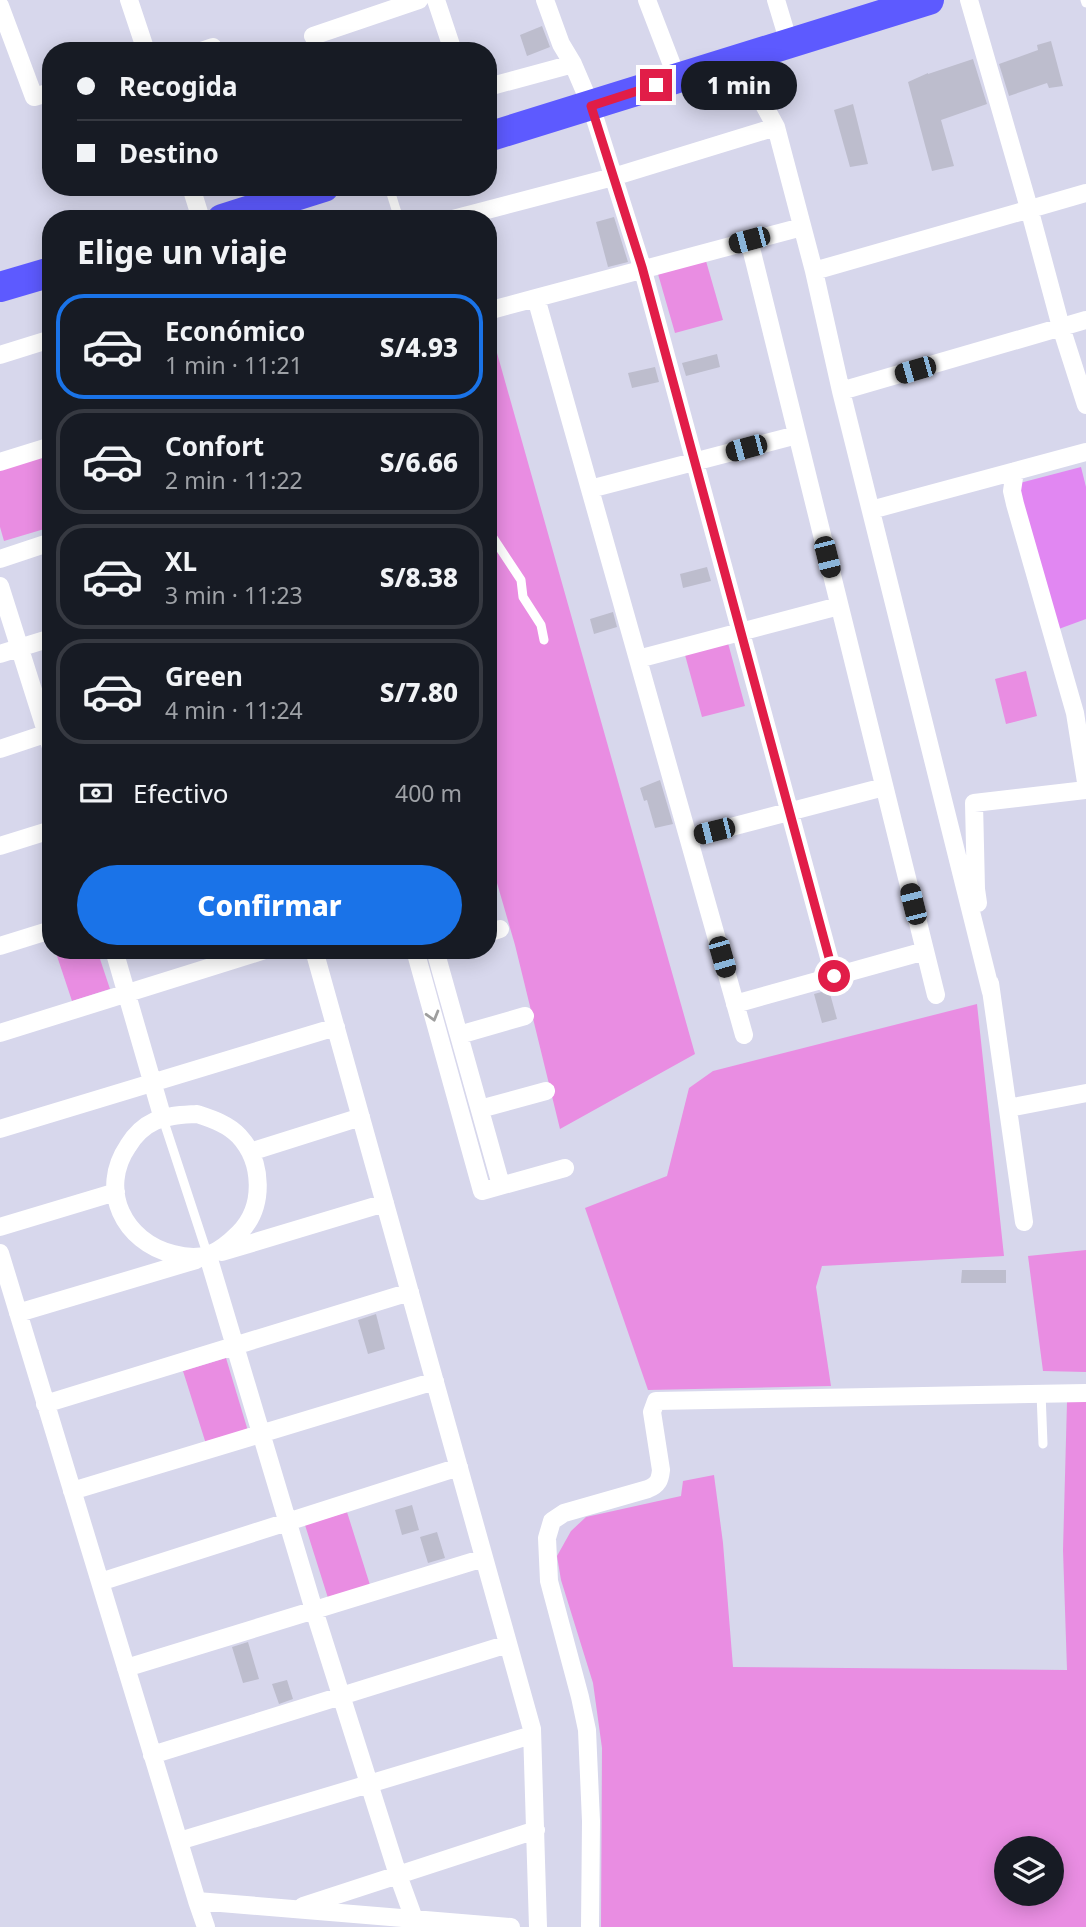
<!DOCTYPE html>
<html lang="es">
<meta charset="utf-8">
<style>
body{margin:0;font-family:"Noto Sans",sans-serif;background:#242831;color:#f1f3f6;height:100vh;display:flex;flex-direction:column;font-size:26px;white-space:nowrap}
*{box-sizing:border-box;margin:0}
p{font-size:23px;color:#9ea1a6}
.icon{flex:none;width:38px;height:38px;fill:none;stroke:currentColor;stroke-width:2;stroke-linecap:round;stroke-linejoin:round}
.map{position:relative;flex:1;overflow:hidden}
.drawer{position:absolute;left:42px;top:210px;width:455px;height:749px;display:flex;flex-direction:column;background:#171b24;border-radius:28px;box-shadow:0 4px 18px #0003}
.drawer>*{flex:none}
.guide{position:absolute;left:42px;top:42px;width:455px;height:154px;border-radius:28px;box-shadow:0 4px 18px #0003;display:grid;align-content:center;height:154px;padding:0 35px;background:#171b24}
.controls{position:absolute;left:994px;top:1836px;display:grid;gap:14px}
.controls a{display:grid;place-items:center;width:70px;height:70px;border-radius:50%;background:#171b24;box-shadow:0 4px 18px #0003;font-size:35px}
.end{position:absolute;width:32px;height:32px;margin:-16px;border:9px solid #e11d48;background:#fff;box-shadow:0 0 0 4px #fff}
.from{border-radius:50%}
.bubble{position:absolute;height:49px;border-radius:24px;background:#171b24;box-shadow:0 4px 18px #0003;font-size:23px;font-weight:800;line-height:49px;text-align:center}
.car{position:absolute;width:21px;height:42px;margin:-21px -10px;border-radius:9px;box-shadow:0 0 5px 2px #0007;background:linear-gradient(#222 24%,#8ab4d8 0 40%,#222 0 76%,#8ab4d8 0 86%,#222 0)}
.guide b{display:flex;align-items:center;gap:24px;height:66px;font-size:26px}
.guide b+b{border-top:2px solid #363941}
.guide i{width:18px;height:18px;background:#f1f3f6}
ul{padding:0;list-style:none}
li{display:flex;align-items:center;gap:21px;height:105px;margin:0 14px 10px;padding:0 21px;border:4px solid #363941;border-radius:28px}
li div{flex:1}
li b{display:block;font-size:26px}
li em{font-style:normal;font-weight:800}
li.current{border-color:#1a73e8}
li>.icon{width:63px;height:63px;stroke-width:1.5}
h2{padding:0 35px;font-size:32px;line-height:84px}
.pay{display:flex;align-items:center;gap:18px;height:77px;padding:0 35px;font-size:26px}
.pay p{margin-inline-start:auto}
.primary-button{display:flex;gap:14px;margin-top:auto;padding:14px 35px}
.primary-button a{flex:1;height:80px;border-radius:42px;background:#1a73e8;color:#fff;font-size:28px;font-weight:800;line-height:80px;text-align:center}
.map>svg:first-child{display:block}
.green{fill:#e98de2;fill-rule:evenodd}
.pitch{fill:#e187f2}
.building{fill:#bdbdcd}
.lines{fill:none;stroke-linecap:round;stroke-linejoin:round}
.service{stroke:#fff;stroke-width:9}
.minor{stroke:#fff;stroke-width:18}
.trunk{stroke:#5d5aff;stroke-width:30}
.oneway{stroke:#9e9e9e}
.route{stroke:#e11d48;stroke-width:9}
</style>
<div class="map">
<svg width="1086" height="1927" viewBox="0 0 1086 1927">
<rect width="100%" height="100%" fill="#d7d7ec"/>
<path class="green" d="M706,261L723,320L675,333L658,274Z
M488,321L695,1054L560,1129L515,945L488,852Z
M51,452V527L4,541L0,527V468Z
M728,643L745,706L702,717L685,655Z
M1026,671L1037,716L1006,724L995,679Z
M55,950H97L110,989L72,1001Z
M977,1004L1004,1256L822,1266L816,1287L831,1386L648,1390L585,1208L667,1176L689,1088L713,1071Z
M1086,1250V1372L1043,1371L1028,1256Z
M226,1358L248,1431L206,1444L183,1371Z
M1067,1402H1086V1927H601L602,1748L593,1683L561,1580L557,1556L571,1531L586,1517L681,1496L683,1481L714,1475L723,1543L733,1667L1067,1670L1063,1550ZM1006,1848H1052V1894H1006Z
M347,1512L370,1585L328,1598L305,1525Z"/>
<path class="pitch" d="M1081,467L1086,487V619L1056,630L1016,484Z"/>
<path class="building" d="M542,26L550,47L527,56L520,35Z
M1051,41L1063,86L1049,88L1047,83L1009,96L999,64L1038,50L1037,45Z
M973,59L987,104L941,120L954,166L932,171L908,82L928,73V74Z
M853,104L868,164L850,167L834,110Z
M614,217L628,262L608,267L596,222Z
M717,354L720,367L686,376L682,363Z
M655,367L659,382L632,388L628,373Z
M707,567L711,581L683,588L680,574Z
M613,612L617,627L594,634L590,619Z
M660,780L673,824L655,828L647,800L644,801L640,788Z
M829,990L837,1019L822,1023L814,994Z
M962,1270H1006V1283H961Z
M376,1314L385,1349L368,1354L358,1320Z
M412,1505L419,1530L402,1535L395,1510Z
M437,1532L445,1558L428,1563L420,1537Z
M248,1642L259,1679L243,1683L232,1647Z
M287,1680L293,1699L279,1704L272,1684Z"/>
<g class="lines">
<path class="service" d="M1085,0L1086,3
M389,187L399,219
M488,530L521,580L523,597L541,625L544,640
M163,1119L208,1256
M1041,1393L1043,1444"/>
<path class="minor" d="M129,0L146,51
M436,0L453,51
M545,0L561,44L573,64L591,106L642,267L834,976
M647,0L677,78
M776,0L789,43
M969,0L1029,208L1061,327L1086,405
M0,6L34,97L51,92
M313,36L419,0
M201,51L213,47
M739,59L776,127L814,271L841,391L991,992
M488,87L573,64
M191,187L201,219
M453,219L613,177L776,127
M749,240L936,995
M814,271L1086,193
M495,309L536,298
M0,355L51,339
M841,391L1086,320
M0,462L51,446
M1015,471L1012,491L1015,504L1075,713L1086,782
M590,489L797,435
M871,510L1086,452
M0,559L51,542
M0,586L51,747
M0,654L51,638
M638,659L839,606
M0,749L51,732
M689,838L884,787
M0,846L51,830
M978,903L976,889L974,803L1086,790
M488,933L500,929
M0,946L51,930
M114,950L163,1119
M314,950L532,1729L538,1927
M415,950L482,1191L565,1168
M435,950L501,1185
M990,983L1024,1222
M735,1004L925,951
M0,1033L265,950
M459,1035L525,1016
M744,1035L536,298L802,227
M1008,1108L1086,1093
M480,1109L546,1091
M197,1114C212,1119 228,1124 239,1136C263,1162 265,1207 239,1233C218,1254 203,1262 173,1254C124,1242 98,1190 128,1146C134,1136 144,1126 155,1121C169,1115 182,1115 197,1114Z
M0,1129L336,1027
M250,1152L361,1117
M0,1227L116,1192
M222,1252L385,1203
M0,1253L197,1901L511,1927
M208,1256L314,1610L398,1875L417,1927
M18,1313L196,1260
M45,1404L410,1292
M72,1491L435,1381
M100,1582L459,1467
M126,1668L484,1558
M152,1755L508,1644
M179,1841L532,1735
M197,1901L206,1927
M303,1906L536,1830
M590,1927L591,1821L587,1730L580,1697L549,1581L547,1538L552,1521L564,1513L648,1489C658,1485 660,1480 661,1470L652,1412L656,1401L1086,1393"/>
<path class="trunk" d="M488,137L929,0
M222,219L324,187
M0,287L51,272"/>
</g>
<defs><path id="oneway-chevron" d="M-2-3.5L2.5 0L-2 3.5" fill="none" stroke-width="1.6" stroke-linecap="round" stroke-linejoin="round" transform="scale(1.75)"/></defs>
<use class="oneway" href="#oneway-chevron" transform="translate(433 1016) rotate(74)"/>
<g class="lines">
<path class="route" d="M656,85L591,106L642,267L834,976"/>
</g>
</svg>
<div class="controls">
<a><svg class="icon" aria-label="layers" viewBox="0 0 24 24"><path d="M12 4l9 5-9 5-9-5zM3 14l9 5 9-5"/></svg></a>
</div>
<i class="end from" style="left:834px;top:976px"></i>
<i class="end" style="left:656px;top:85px"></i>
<div class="bubble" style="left:681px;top:61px;width:116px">1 min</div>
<i class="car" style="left:749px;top:240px;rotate:255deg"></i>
<i class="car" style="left:915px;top:370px;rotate:254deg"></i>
<i class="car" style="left:746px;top:448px;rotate:255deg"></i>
<i class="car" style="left:827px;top:557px;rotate:166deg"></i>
<i class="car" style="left:714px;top:831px;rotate:256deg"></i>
<i class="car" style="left:913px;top:904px;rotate:346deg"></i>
<i class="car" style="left:722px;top:957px;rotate:164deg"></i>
<div class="guide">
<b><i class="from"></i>Recogida</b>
<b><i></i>Destino</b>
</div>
<section class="drawer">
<h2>Elige un viaje</h2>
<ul>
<li class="current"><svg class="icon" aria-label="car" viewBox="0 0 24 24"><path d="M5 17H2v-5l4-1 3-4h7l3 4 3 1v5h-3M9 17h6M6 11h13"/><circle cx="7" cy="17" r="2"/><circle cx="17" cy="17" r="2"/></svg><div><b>Económico</b><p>1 min · 11:21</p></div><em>S/4.93</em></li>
<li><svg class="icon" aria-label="car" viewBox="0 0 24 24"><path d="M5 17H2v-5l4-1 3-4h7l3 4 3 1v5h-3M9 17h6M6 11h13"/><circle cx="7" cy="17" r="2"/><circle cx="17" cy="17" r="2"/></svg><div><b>Confort</b><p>2 min · 11:22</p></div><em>S/6.66</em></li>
<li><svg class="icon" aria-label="car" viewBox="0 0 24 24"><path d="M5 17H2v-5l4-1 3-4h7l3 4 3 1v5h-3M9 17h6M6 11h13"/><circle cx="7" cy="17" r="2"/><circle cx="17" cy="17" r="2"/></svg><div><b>XL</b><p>3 min · 11:23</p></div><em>S/8.38</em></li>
<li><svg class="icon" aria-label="car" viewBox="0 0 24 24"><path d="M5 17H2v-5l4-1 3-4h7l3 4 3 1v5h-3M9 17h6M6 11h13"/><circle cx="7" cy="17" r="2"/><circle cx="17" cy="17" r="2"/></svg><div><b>Green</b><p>4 min · 11:24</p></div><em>S/7.80</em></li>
</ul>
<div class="pay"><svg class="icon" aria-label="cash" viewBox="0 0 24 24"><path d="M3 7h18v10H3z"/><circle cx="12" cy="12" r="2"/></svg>Efectivo<p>400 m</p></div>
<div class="primary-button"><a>Confirmar</a></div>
</section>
</div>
